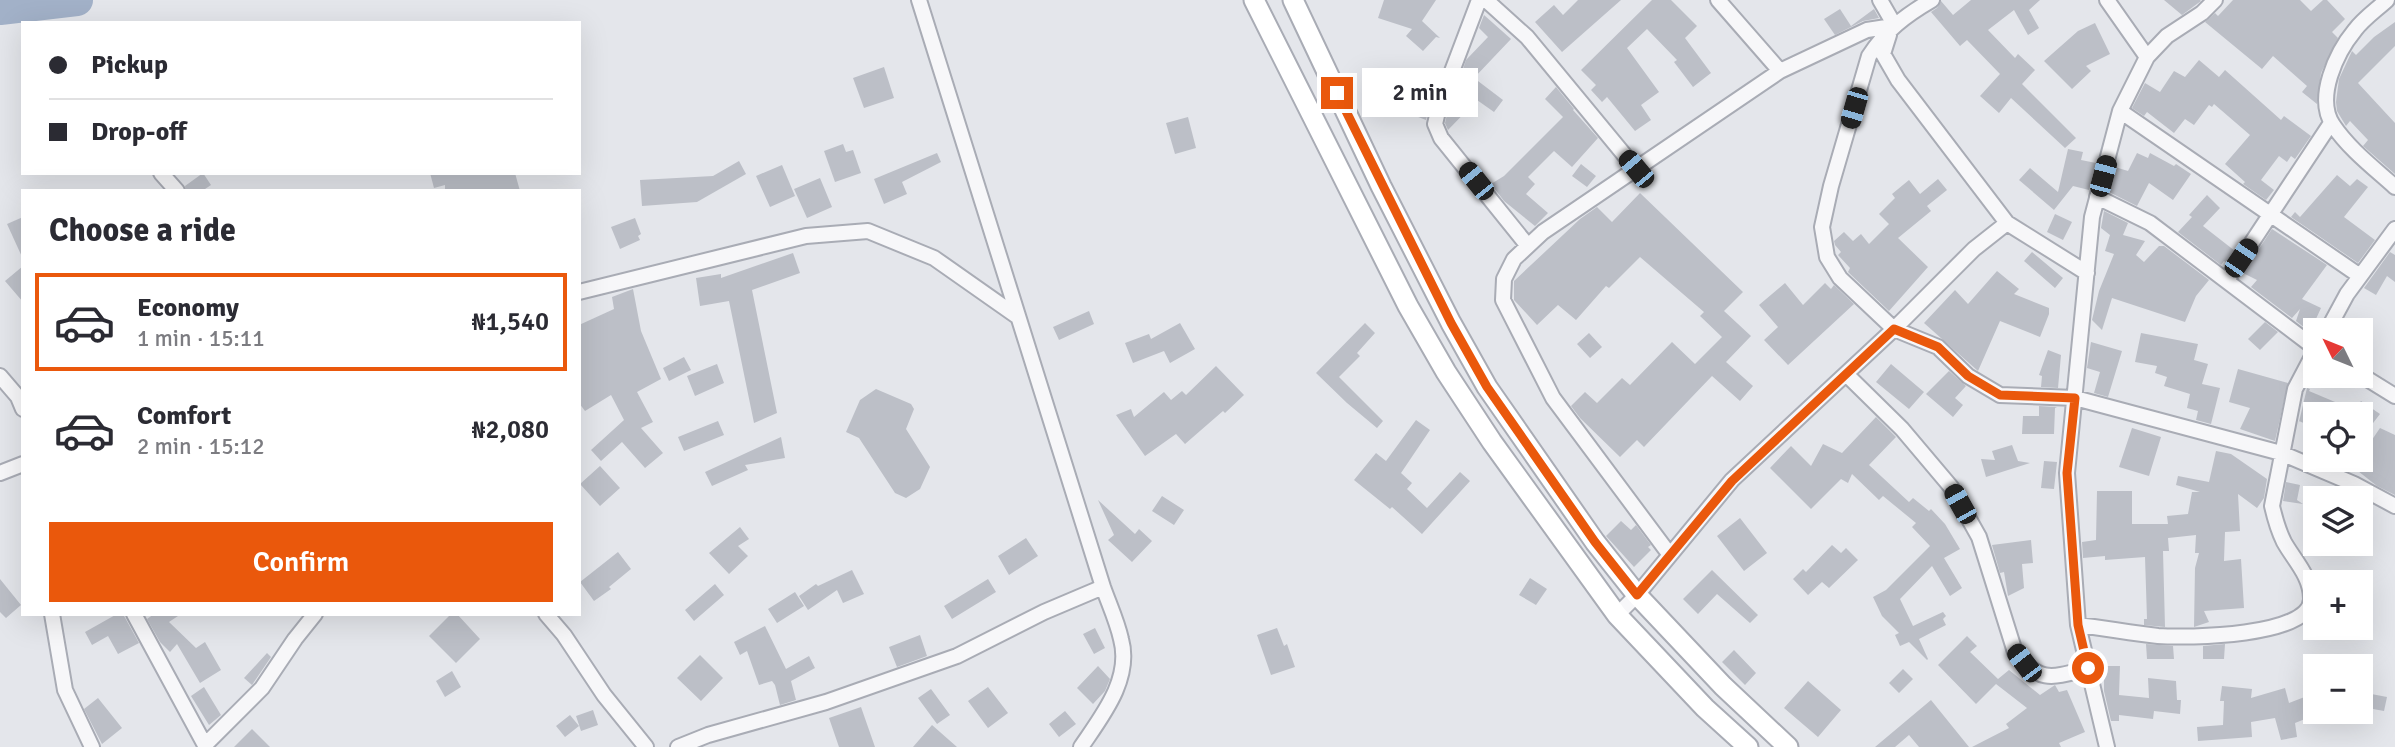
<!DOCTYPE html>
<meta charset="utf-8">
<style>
body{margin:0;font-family:Signika,sans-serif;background:#f7f7f7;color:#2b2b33;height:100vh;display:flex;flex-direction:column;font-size:26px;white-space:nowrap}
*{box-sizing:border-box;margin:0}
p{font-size:23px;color:#7c7c81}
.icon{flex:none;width:38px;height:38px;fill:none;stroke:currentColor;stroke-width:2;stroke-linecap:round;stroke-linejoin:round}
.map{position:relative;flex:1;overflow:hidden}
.panel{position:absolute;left:21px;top:189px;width:560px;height:427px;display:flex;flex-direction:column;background:#fff;border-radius:0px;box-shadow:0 7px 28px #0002}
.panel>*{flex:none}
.hud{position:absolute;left:21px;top:21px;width:560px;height:154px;border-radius:0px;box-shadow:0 7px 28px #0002;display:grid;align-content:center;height:154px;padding:0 28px;background:#fff}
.needle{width:46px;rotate:313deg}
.tools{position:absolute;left:2303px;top:318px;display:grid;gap:14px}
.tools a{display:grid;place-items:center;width:70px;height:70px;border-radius:0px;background:#fff;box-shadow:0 7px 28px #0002;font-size:35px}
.end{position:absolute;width:32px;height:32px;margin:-16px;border:9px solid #ea580c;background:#fff;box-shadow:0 0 0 4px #fff}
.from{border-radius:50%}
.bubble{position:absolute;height:49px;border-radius:0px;background:#fff;box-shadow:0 7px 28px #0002;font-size:23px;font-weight:600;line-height:49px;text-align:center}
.car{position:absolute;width:21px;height:42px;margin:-21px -10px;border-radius:9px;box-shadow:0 0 5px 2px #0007;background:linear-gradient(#222 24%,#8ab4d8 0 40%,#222 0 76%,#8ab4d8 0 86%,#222 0)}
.hud b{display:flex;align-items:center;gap:24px;height:66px;font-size:26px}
.hud b+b{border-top:2px solid #e1e1e2}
.hud i{width:18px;height:18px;background:#2b2b33}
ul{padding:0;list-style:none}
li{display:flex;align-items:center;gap:21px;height:98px;margin:0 14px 10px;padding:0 14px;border:4px solid transparent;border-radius:0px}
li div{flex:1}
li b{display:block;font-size:26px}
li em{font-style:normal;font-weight:600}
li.selected{border-color:#ea580c}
li>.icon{width:63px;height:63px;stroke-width:1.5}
h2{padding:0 28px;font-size:32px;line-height:84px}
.action{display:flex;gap:14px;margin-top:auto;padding:14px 28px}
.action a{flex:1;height:80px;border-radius:0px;background:#ea580c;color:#fff;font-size:28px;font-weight:600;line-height:80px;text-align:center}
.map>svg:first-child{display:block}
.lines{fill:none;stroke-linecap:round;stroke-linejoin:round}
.river{stroke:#a2b1c8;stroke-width:32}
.building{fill:#bcbfc7}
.street-casing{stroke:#a9acb5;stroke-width:18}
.secondary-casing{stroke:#a9acb5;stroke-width:23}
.street{stroke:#f7f7f9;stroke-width:14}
.secondary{stroke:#fff;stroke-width:19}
.route{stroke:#ea580c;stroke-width:9}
</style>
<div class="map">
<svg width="2395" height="747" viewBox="0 0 2395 747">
<rect width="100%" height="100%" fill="#e4e6eb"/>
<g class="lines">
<path class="river" d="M0,9L77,0"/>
</g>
<path class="building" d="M1384,0H1436L1422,21L1440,38L1436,37L1423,51L1406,36L1412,29L1378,18Z
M1578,0H1621L1562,52L1535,22L1554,5L1563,15Z
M1652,0H1671L1697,26L1685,38L1711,73L1693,87L1674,62L1677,60L1647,29L1627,48L1659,92L1641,105L1651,120L1635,131L1607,97L1602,102L1591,90L1596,85L1581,70Z
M1971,0H2040L2029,10L2039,28L2028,35L2014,10L1988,30L2015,58L2018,54L2035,70L2022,84L2076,138L2065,148L2011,98L1999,113L1980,96L2000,74L1967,40L1960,46L1931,12L1937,8L1941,1L1953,15Z
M2164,0H2200L2201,1L2182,15Z
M2233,0H2300L2311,11L2323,0H2327L2345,19L2332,32L2338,38L2321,73L2317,104L2302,92L2307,86L2273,56L2262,69L2205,22L2215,13L2218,16Z
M1840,9L1851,26L1874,9L1879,18L1863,21L1835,35L1824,19Z
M1484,15L1511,39L1474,78L1503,100L1494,112L1477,100L1448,130L1445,123L1449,106L1460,86L1458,84L1466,60L1488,37L1479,28Z
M2395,22V46L2358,83L2395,123V174L2363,146L2368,140L2350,121L2346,126L2337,111L2336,102L2339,79L2352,51L2356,55L2374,37Z
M2095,23L2110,54L2086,66L2091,71L2072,89L2044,61L2078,31Z
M2199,60L2219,77L2225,70L2281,120L2284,116L2311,136L2295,159L2291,156L2287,162L2279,156L2261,180L2274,190L2266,200L2243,184L2245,182L2225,164L2250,135L2214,104L2212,107L2209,105L2194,125L2185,119L2174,133L2147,112L2144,116L2132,108L2145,83L2160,92L2174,71L2185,77Z
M884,67L894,98L864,108L853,78Z
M1556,87L1574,109L1573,110L1598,138L1572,167L1554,151L1528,177L1535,184L1526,194L1548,213L1535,226L1504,201L1491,184L1504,176L1563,117L1545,99Z
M1421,96L1431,100L1426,120L1413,115Z
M1188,117L1196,148L1175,154L1166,123Z
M843,144L846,152L853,150L861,173L835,182L824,151Z
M2068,149L2083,152L2081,160L2096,163L2089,190L2073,186L2054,210L2019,180L2030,168L2058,192Z
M937,153L941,162L902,182L907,194L884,204L874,179Z
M2137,153L2148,158L2150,153L2174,166L2176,164L2191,174L2173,200L2149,183L2137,206L2109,192L2115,167L2128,171Z
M739,161L746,174L697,202L642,206L640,180L713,176Z
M1581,164L1596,176L1587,187L1572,176Z
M782,165L795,196L770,207L756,176Z
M203,173L211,185L202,191H186L185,186Z
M430,173H515L520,191H445V185L434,188Z
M2337,175L2350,186L2357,179L2368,187L2344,217L2375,240L2358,263L2291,217L2295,212L2300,217Z
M820,178L832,207L807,218L794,189Z
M1938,179L1947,190L1927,206L1931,211L1898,238L1928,267L1889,311L1848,272L1850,268L1838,255L1841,252L1835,245L1834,241L1844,232L1853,241L1861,234L1869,244L1889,224L1879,214L1895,198L1892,194L1909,180L1920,194Z
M1640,193L1743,292L1724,311L1751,336L1726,362L1753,386L1740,401L1712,376L1644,447L1637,440L1620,457L1580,418L1571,406L1585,392L1597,403L1622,378L1630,385L1672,342L1695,364L1722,337L1700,316L1704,312L1640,257L1609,288L1606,286L1576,320L1558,305L1537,325L1514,300V281L1580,219L1597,207L1612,222Z
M2207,195L2220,208L2203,226L2235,251L2227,263L2224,261L2221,265L2178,232L2192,217L2189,215Z
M2104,211L2128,223L2123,235L2145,241L2136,255L2144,262L2159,246H2164L2209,280L2196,296L2185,322L2112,298L2102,330L2092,320L2099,291L2114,254L2105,251L2110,235L2101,228Z
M2055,214L2072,222L2063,240L2047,232Z
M23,217V259L7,224Z
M635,218L641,234L638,236L640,240L620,249L611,227Z
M2272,229L2327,265L2302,299L2321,308L2310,332L2296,321L2300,309L2292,318L2251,287L2257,280L2243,273Z
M2032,252L2063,278L2055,288L2024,261Z
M2390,252L2395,255V282L2387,276L2376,295L2364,288Z
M793,253L800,273L752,290L777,413L754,423L729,301L700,306L696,278L721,274V278Z
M23,266V302L5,281Z
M1997,271L2019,289L2014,294L2049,308V314L2040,337L2000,321L1978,371L1924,323L1955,290L1968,304Z
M1785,283L1803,305L1825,283L1831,289L1834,285L1854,304L1788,365L1764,340L1778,327L1759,305Z
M633,289L641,331L661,379L637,392L653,422L641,428L663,453L645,468L622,442L601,461L591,450L624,420L611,395L585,411L579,403V325L614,309L612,297Z
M1089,311L1094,324L1059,340L1053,327Z
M2265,322L2278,332L2260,350L2248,339Z
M1180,323L1195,349L1170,363L1164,351L1133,363L1125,343L1149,334L1151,339Z
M1365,323L1375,333L1357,353L1360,356L1339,377L1383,421L1377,428L1347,403L1316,373Z
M1589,333L1602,347L1590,358L1577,344Z
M2141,333L2198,344L2194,360L2208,364L2202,384L2220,388L2211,424L2196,420L2198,411L2187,408L2190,394L2164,386L2167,377L2155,373L2157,366L2135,362Z
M2091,342L2122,351L2108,397L2094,393L2100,372L2087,368Z
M2048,350L2061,355L2058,388L2041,387L2042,376L2039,375Z
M684,357L691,370L669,381L663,368Z
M717,364L724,383L695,396L687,376Z
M1891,364L1924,392L1909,409L1876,382Z
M1216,366L1244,395L1225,413L1223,411L1185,444L1176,434L1145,456L1116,415L1131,409L1134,417L1164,392L1171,400L1182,391L1186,395Z
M2238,369L2288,383L2275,441L2240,429L2250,408L2229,402Z
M1949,371L1966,386L1955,398L1963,405L1953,417L1926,394Z
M2307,388L2310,389L2309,391L2354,410L2361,401L2380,414L2370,427L2361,420V415H2315V428L2299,421L2298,426Z
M876,389L911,404L914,409L906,429L930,467L920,489L906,498L895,493L859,438L846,432L860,400Z
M2039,406L2057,407L2055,408L2054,434H2022L2023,416H2039Z
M1876,417L1896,437L1869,465L1909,502L1913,498L1929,511L1931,509L1945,524L1960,549L1944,558L1962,588L1950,596L1932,566L1900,599L1913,626L1943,612L1946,616L1943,619L1946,625L1919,639L1928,659L1927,660L1909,642L1900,646L1895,635L1899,633L1882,616L1873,597L1886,590L1930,546L1912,527L1916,523L1883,496L1879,500L1852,474L1848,483L1841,479L1811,509L1770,468L1791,446L1811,466L1823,444L1842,453Z
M1416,420L1430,430L1401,473L1412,483L1407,489L1427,508L1460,472L1470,481L1422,534L1392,507L1390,509L1354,480L1376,453L1386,461Z
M718,421L724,435L684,451L678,437Z
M2132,428L2161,437L2149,476L2119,467Z
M2380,428L2395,435V495L2377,486L2344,460H2361V456Z
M781,437L785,458L745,465L748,470L712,486L705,472Z
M2012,445L2018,461L2030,463L1986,477L1981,459L1995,460L1992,451Z
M2216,451L2231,454L2267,479L2264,498L2257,508L2238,494L2240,531L2225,532L2224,561L2241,559L2244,608L2204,611L2209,622L2194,627L2195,568L2199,553H2195L2196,535L2168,538L2169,551H2163L2165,627L2144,625V619H2147L2145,557L2105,560V556L2083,558L2082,542L2096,540L2097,491H2132V524H2168L2167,516L2188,514L2192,492H2200L2176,485L2178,476L2209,482Z
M2044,461L2057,462L2054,489L2041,488Z
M600,466L620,488L600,506L580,484Z
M2286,482L2300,485L2297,500L2303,504L2283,501Z
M1162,496L1184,510L1174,525L1152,511Z
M1098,500L1135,534L1139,529L1152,541L1132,562L1108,540L1114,535Z
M1740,518L1767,553L1744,571L1717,536Z
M1621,521L1631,530L1636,525L1651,545L1648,547L1651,550L1634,567L1606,536Z
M740,527L749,539L738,546L748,556L729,574L709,553Z
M1026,538L1038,556L1009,575L998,556Z
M2031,540L2033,563L2022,564L2024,588L2008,596L2004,572L2000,573L1992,545Z
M1832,545L1841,553L1846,548L1858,560L1829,588L1822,582L1808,595L1793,579L1803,569L1806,572Z
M618,552L631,569L609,587L611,589L594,601L580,582Z
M852,570L864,594L843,603L837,590L808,610L799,596L816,584L818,586Z
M1712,570L1758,615L1750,623L1717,594L1698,614L1683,599Z
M1530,578L1547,589L1536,605L1519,595Z
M0,579L21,605L6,618L0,612Z
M988,579L996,592L952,619L944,606Z
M715,584L724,595L694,621L685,610Z
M795,592L804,606L777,623L768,609Z
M117,614H123L139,643L118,654L108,636L92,645L85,632Z
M154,614H181L169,622L196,648L205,642L221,670L200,683L177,644L170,652L160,642L147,619Z
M451,614H457L480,639L456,663L429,636Z
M765,626L786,669L809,656L815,668L791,681L796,700L780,705L775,685L772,681L759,685L747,651L740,655L734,642Z
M1095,628L1105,648L1094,654L1083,634Z
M1277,628L1284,646L1287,644L1295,667L1271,675L1257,635Z
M920,635L927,656L897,667L889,647Z
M1967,636L1977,646L1970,652L1998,679L2009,670L2040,695L2055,685L2059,692L2067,690L2085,732L2059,743L2061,747H1972L2009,728L2006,724L2027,708L1996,684L1976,704L1938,665Z
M2146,644L2173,646L2174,659H2147Z
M2225,644L2224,659H2203V646Z
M1734,650L1756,673L1745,685L1722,662Z
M267,653L271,657L252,685L244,678Z
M700,655L723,678L701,701L677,678Z
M1098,666L1110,679L1105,691L1093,704L1077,688Z
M2104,666H2120L2119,695L2149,698L2148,678L2176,681L2177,700H2181L2180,714L2154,711L2153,719L2119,715V721H2111L2104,691Z
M1903,669L1913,679L1899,693L1889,683Z
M452,671L461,687L445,697L436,681Z
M1808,681L1841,710L1818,737L1784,708Z
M2222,686L2252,689L2251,698L2285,688L2289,703L2315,693V715L2295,723L2297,737L2281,740L2275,718L2251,722L2252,737L2198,741L2197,727L2223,725L2224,701H2220Z
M204,687L221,715L209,725L191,696Z
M988,687L1008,713L988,728L968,701Z
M931,689L950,715L937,724L918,698Z
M2366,693L2387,697L2384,711L2362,707Z
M98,698L122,728L102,744L84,709Z
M1931,700L1969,747H1919L1909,735L1895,747H1875Z
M861,707L875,747H839L829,718Z
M593,710L598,725L581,731L576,716Z
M1065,711L1076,724L1059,737L1049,724Z
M570,715L579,726L565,737L556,726Z
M932,725L957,747H913Z
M252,729L270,747H234Z"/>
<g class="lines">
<defs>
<path id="street" d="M919,0L1103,587C1109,604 1117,621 1121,639C1132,679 1102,716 1081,747
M1479,0L1440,103L1435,124L1441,138L1528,246
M1486,0L1527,37L1636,169
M1718,0L1780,71
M1880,0L1895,26
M1932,0C1906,15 1885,31 1869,56L1831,186L1822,227L1827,257L1840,278L1894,329L1938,347L1968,376L2000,395L2075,398L2281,453L2354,484L2395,506
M2107,0L2147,57
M2387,0C2376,10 2363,19 2355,30C2336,53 2315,98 2333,125C2349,149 2374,168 2395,187
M1889,35L1883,54L1898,80L2007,223
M2120,111L2360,276
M161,173L177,191
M2097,197L2150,223L2315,348
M2227,280L2331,123
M579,292L806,236L868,231L934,258L1018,317
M2327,331L2347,294L2395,229
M1846,374L1902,429L1951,487L1979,537L2015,652C2040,684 2052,678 2088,668
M2361,375L2395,396
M0,376L18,397L23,409
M0,473L23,464
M1670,555L1553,398L1503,300L1504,279L1514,259L1543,232L1780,71L1867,30L1893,26
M52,614L65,690L92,747
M134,614L206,747
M546,614L564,635L604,695L646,747
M1617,615L1637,595L1732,480L1894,329L1974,249L2007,223L2087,273
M2078,625C2104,628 2131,633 2158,636C2186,638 2311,637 2311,599C2311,576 2294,560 2284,542C2278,530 2275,519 2272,506L2295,389L2315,351
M205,745L262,688L295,639L315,614
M678,747L708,735L826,702L957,656L1044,612L1103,587
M2107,747L2078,625L2067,473L2092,217L2120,111L2147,57L2167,36L2202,13L2215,0"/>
<path id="secondary" d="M1254,0L1408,306L1446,372L1492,442L1617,615L1705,708L1748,747
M1293,0L1381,186L1451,323L1487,387L1595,542L1637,595L1723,686L1788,747"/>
</defs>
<use href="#street" class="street-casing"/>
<use href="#secondary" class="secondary-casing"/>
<use href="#street" class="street"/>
<use href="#secondary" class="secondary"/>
</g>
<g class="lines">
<path class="route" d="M1337,93L1451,323L1487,387L1595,542L1637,595L1732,481L1894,329L1938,347L1968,376L2000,395L2075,398L2067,473L2078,625L2088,668"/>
</g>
</svg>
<div class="tools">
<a><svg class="needle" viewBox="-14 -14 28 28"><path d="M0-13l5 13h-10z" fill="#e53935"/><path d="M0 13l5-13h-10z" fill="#7c7c81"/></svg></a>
<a><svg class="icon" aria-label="locate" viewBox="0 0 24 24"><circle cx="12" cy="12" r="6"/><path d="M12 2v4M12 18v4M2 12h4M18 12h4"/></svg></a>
<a><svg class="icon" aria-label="layers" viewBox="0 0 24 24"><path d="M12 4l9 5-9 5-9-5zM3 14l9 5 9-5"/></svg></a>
<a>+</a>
<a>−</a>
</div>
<i class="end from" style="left:2088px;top:668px"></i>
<i class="end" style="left:1337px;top:93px"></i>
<div class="bubble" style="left:1362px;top:68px;width:116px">2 min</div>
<i class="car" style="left:1854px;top:108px;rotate:196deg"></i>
<i class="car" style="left:1636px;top:169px;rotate:320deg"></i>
<i class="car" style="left:2103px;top:176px;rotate:15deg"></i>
<i class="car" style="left:1476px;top:181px;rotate:321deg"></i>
<i class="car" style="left:2241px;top:258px;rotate:34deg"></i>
<i class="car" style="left:1960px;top:504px;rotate:331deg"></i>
<i class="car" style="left:2024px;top:663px;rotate:323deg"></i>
<div class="hud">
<b><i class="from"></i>Pickup</b>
<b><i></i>Drop-off</b>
</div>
<section class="panel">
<h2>Choose a ride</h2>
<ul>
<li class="selected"><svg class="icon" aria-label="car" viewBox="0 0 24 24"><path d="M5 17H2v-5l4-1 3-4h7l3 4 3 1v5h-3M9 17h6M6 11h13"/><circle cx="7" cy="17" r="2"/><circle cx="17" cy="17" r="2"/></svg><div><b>Economy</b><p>1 min · 15:11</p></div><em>₦1,540</em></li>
<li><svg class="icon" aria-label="car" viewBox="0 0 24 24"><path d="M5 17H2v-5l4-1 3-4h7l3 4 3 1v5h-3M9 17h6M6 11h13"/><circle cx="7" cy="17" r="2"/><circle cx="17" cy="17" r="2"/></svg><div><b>Comfort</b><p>2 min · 15:12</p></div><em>₦2,080</em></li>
</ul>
<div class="action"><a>Confirm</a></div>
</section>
</div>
